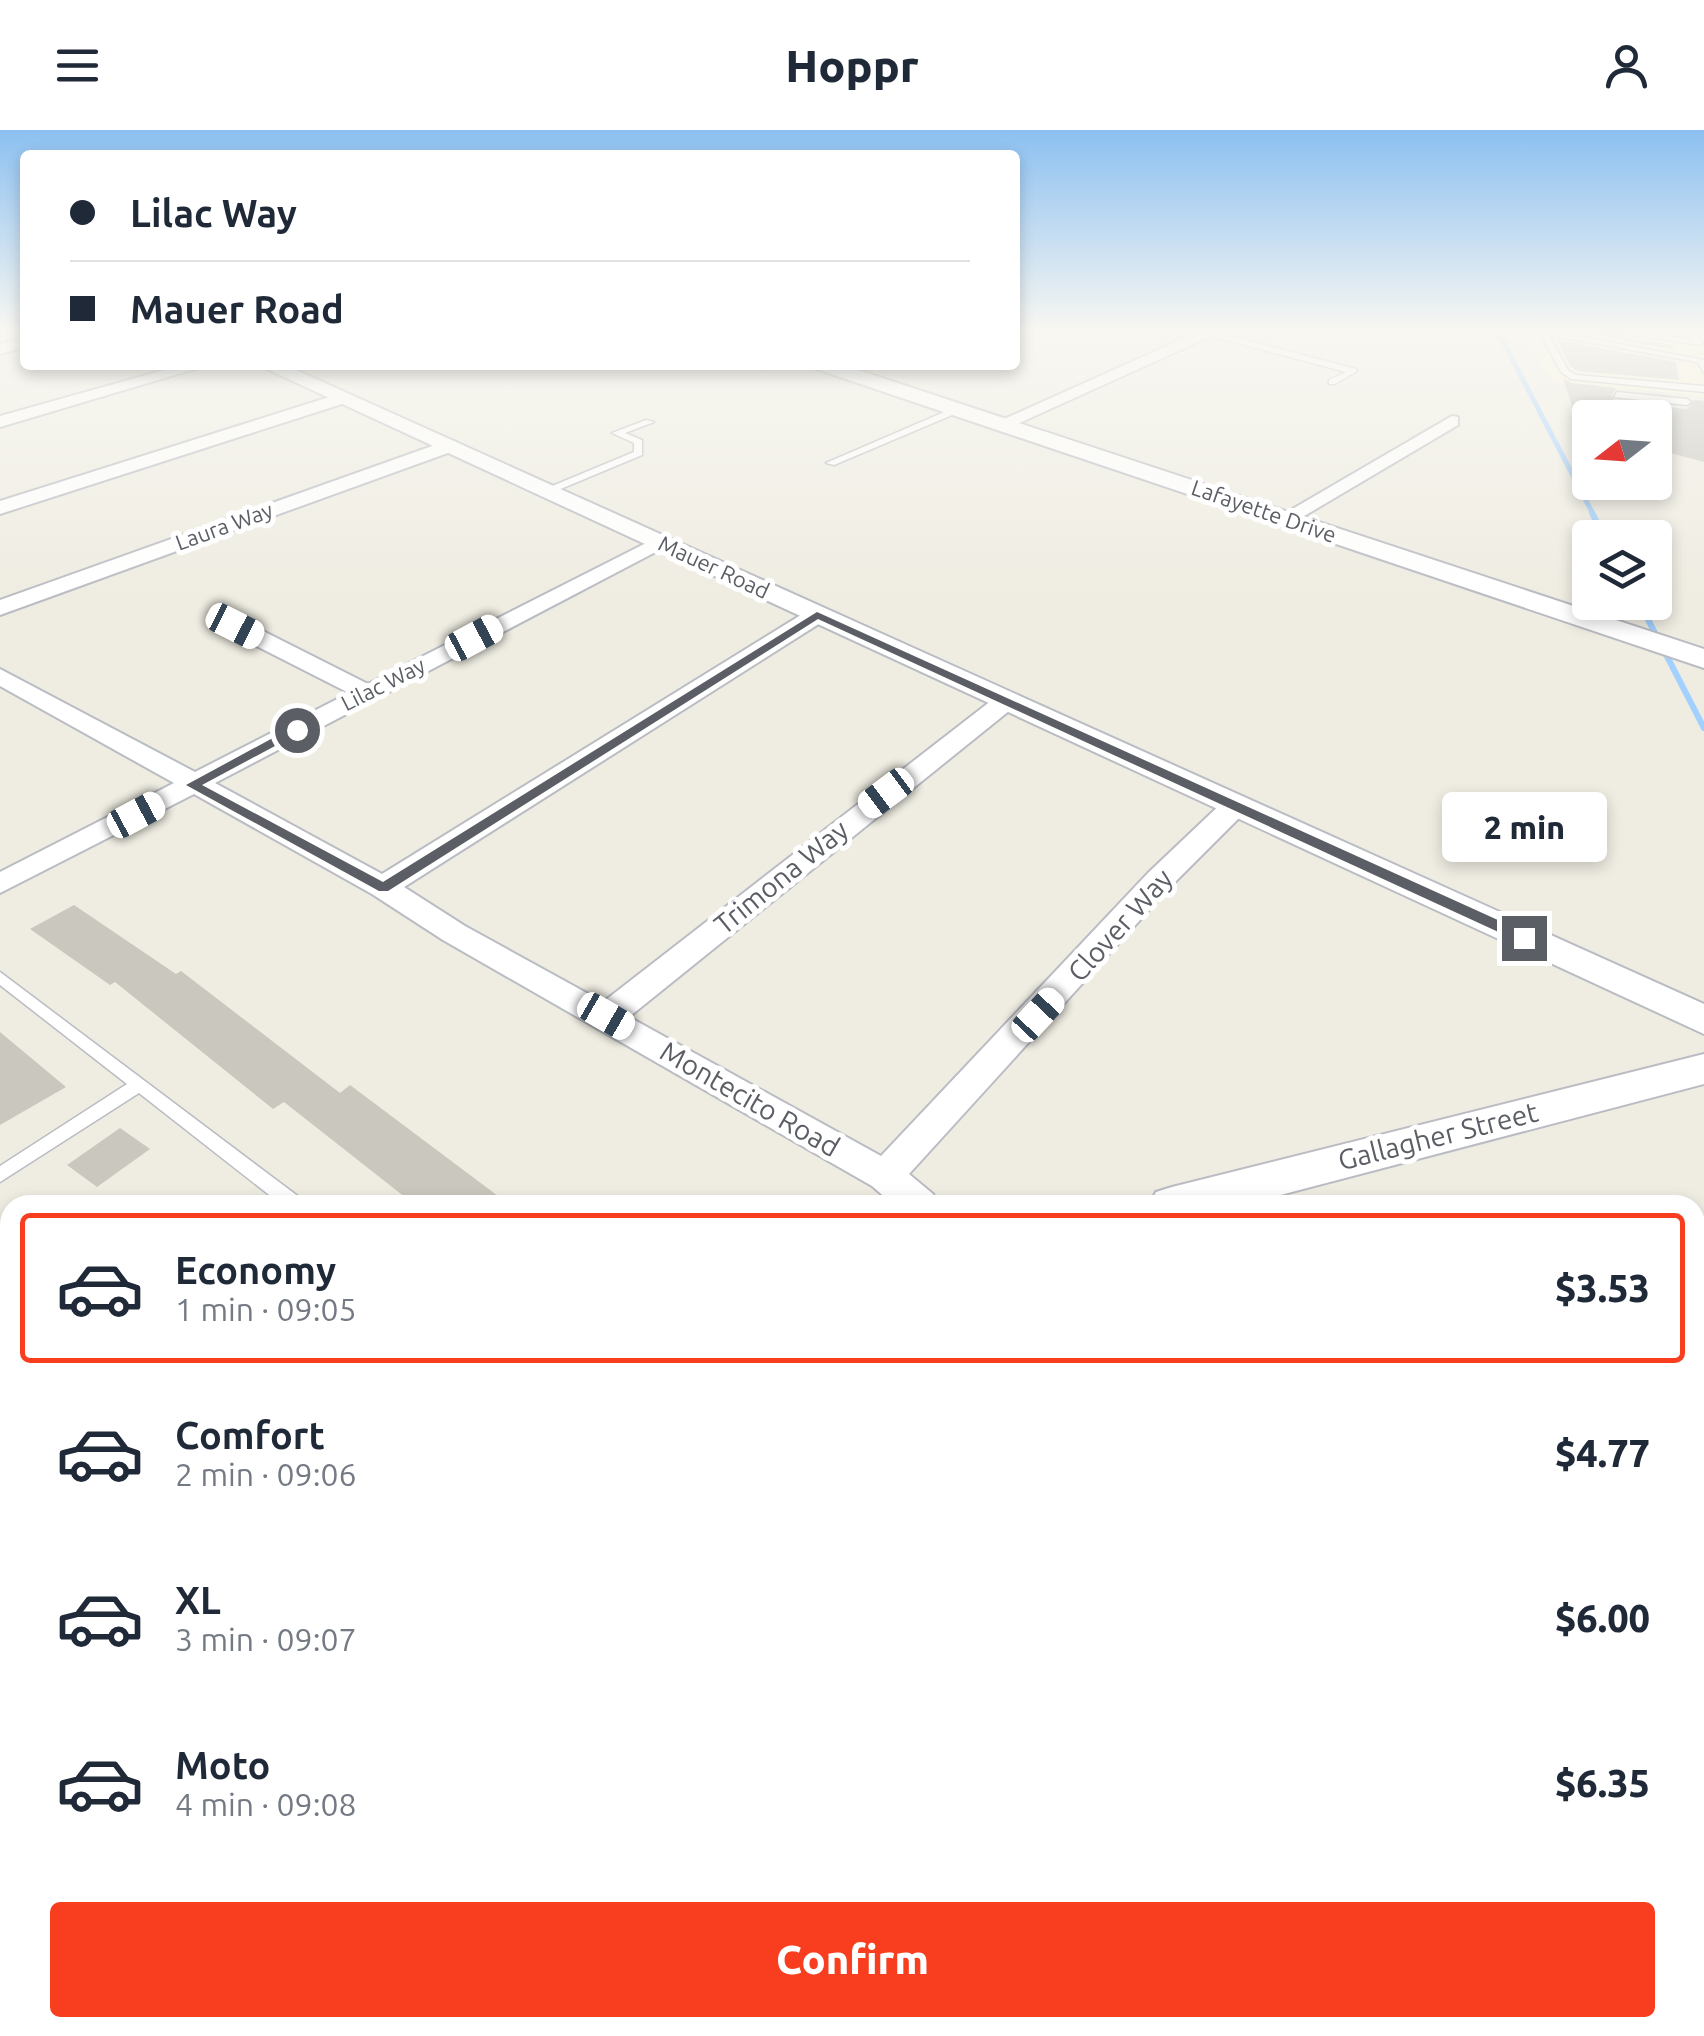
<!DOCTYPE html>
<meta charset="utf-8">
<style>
body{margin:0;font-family:Ubuntu,sans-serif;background:#f2f2f3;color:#1f2937;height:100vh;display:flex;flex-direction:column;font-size:38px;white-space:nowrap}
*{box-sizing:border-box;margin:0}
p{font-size:32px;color:#747a83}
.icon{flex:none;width:55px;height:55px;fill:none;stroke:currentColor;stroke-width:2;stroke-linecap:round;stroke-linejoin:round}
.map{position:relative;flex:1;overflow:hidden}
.drawer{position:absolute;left:0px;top:1065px;width:1705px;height:842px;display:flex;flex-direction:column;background:#fff;border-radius:30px 30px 0 0;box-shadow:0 5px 15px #0003}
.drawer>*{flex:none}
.guide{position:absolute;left:20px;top:20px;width:1000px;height:220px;border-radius:10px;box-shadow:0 5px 15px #0003;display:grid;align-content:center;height:220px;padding:0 50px;background:#fff}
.needle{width:65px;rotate:253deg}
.tools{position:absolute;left:1572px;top:270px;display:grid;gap:20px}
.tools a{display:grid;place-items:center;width:100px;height:100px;border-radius:10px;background:#fff;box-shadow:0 5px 15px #0003;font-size:50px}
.end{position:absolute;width:45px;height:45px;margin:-22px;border:12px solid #5b5e65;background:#fff;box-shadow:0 0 0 5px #fff}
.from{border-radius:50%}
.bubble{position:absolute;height:70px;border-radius:10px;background:#fff;box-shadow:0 5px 15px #0003;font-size:32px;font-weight:800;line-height:70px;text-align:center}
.car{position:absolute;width:30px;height:60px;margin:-30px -15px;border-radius:12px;box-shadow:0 0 8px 2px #0007;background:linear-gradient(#fff 24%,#345 0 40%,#fff 0 76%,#345 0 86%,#fff 0)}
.guide b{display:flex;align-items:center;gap:35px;height:95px;font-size:38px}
.guide b+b{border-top:2px solid #e0e1e3}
.guide i{width:25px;height:25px;background:#1f2937}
ul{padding:18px 0 0;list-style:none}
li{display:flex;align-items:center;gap:30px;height:150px;margin:0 20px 15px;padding:0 30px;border:5px solid transparent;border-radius:10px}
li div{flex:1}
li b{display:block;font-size:38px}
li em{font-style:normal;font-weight:800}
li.current{border-color:#f83e1f}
li>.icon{width:90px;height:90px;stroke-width:1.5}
.cta{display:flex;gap:20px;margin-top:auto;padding:20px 50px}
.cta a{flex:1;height:115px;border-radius:10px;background:#f83e1f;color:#fff;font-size:40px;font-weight:800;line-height:115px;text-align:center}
header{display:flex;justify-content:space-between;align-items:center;height:130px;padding:0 50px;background:#fff;font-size:45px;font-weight:800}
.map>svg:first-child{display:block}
.commercial{fill:#fff8d7}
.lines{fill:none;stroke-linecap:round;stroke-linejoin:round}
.stream-far3{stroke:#a2d1ff;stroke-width:5}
.stream-far2{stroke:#a2d1ff;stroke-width:6}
.stream-far1{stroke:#a2d1ff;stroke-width:11}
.stream{stroke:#a2d1ff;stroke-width:15}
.building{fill:#cac7bf}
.service-casing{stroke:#babcc3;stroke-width:3}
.minor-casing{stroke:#babcc3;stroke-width:4}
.tertiary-casing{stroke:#babcc3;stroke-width:4}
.service{fill:#fff;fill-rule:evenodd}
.minor{fill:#fff;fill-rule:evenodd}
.tertiary{fill:#fff;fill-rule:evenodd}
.route{fill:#5b5e65}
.labels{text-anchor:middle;stroke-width:10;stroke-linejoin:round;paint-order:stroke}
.far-street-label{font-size:22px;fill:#5b5e65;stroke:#fff}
.street-label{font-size:28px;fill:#5b5e65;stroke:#fff}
</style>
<header><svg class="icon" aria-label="menu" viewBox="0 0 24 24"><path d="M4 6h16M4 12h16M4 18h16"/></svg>Hoppr<svg class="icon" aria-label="person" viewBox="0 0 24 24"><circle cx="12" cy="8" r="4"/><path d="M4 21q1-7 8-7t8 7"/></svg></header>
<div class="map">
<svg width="1704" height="1906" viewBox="0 0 1704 1906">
<rect width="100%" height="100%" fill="#efede2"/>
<path class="commercial" d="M1519,198H1698L1704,207V266L1553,251Z"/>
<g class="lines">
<path class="stream-far3" d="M1496,198L1594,386"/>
<path class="stream-far2" d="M1592,383L1605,408
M1639,472L1704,598"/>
<path class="stream-far1" d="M1695,1141L1704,1134"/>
<path class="stream" d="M626,1906L638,1898"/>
</g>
<path class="building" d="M1558,198H1621L1634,209L1672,215L1674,220Z
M1557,210L1676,232L1679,250L1577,241L1571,237Z
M1563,248L1571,253L1682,265L1617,258L1611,265L1614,271L1687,279L1694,270L1704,271V332L1655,319V288H1576Z
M74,775L176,844L181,841L340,963L350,955L510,1075H415L284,972L273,979L115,852L110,855L30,799Z
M0,902L66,957L0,995Z
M120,998L150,1019L97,1057L67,1035Z"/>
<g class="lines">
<defs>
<path id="service" d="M1537,198L1704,230V243L1698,233L1691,231L1549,205L1568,240L1576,245L1704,256V262L1571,249L1561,242Z
M1625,198L1692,210L1684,198H1692L1703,213L1699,215L1635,205Z
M1210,201L1356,239L1357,241L1335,254H1329V250L1346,242L1207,205Z
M1617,262L1687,269L1691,272L1687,275L1614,267Z
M956,277L959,282L834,335L826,333Z
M646,290L654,292L625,303L642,310V325L551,363H545V359L634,322V313L612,303Z
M0,842L303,1070L306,1075H282L139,963L0,1052V1036L127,954L0,855Z
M10,1109V1125L0,1127V1111Z"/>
<path id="minor" d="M1207,198H1229L1008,298H996L993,294Z
M25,207V217L0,224V214Z
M182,235H208L0,297V286Z
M342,263L351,268L348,272L0,384V371Z
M1452,286L1458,287V295L1294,392L1287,394L1277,388Z
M449,310L456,312V320L0,485V470Z
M660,406L667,408L671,412L667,416L215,653L382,744L809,480H825L828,485L825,490L404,757L465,796L603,872L996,567H1014L1018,572L1014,577L629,887L881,1026L1148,743L1225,670H1245L1249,676L1245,682L1170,757L909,1044L933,1064L939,1075H894L872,1056L443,810L372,764L194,664L0,763V742L174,653L0,556V539L195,642L349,563L227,501L223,496L227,491H243L368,554Z"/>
<path id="tertiary" d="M258,235H285L1704,874V904Z
M813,235H843L1704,519V538L816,239Z
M1704,924V954L1242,1075H1149L1156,1062L1172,1057Z
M10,1332V1384L0,1386V1334Z"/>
</defs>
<use href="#service" class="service-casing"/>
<use href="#minor" class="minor-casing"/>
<use href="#tertiary" class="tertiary-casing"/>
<use href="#service" class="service"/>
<use href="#minor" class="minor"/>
<use href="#tertiary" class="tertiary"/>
</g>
<linearGradient id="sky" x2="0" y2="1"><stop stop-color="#8cc0f1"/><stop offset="0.43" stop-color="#f8f7f2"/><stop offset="1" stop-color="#f8f7f2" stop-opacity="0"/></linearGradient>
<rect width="1704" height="465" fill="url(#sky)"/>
<path class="route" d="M817,482L1529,804L1531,808L1518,811L818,489L388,761H379L186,655L293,597H301V602L202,655L383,752Z"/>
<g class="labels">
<g class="far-street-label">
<text transform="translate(1264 381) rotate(19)" y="8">Lafayette Drive</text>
<text transform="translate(224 396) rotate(-20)" y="8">Laura Way</text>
<text transform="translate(714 437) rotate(25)" y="8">Mauer Road</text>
<text transform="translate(383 554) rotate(-27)" y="8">Lilac Way</text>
</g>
<g class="street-label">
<text transform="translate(781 747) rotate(-39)" y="10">Trimona Way</text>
<text transform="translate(1120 795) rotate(-48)" y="10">Clover Way</text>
<text transform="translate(750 969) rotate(30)" y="10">Montecito Road</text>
<text transform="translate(1438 1006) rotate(-14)" y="10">Gallagher Street</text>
</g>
</g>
</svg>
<div class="tools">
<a><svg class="needle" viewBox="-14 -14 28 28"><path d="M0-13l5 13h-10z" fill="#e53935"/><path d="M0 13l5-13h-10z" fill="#747a83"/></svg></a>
<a><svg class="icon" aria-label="layers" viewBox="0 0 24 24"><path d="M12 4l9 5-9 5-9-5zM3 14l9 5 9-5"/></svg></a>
</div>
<i class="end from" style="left:297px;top:600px"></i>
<i class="end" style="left:1524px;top:808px"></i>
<div class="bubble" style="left:1442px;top:662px;width:165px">2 min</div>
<i class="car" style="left:235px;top:496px;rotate:117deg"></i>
<i class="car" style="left:474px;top:508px;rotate:62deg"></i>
<i class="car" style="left:886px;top:663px;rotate:233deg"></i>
<i class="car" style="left:136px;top:685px;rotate:62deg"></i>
<i class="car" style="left:1038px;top:885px;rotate:43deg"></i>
<i class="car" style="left:606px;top:886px;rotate:120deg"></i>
<div class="guide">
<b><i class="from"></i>Lilac Way</b>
<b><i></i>Mauer Road</b>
</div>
<section class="drawer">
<ul>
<li class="current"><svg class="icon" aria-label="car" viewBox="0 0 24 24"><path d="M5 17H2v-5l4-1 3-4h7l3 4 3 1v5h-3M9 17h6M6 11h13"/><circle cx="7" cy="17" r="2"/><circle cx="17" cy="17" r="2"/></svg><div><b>Economy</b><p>1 min · 09:05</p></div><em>$3.53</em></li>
<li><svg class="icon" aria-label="car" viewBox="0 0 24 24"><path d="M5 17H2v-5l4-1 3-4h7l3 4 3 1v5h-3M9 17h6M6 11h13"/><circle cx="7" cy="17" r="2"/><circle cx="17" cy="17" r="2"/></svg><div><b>Comfort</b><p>2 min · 09:06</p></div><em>$4.77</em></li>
<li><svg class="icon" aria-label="car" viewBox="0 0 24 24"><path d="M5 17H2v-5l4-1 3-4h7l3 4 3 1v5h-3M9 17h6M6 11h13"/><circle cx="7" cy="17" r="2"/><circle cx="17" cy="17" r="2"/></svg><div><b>XL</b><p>3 min · 09:07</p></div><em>$6.00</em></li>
<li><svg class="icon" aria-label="car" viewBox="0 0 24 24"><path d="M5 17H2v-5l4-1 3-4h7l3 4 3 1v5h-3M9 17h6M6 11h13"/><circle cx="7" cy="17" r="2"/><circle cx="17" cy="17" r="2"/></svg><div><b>Moto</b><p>4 min · 09:08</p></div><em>$6.35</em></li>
</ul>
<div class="cta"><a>Confirm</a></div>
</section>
</div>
